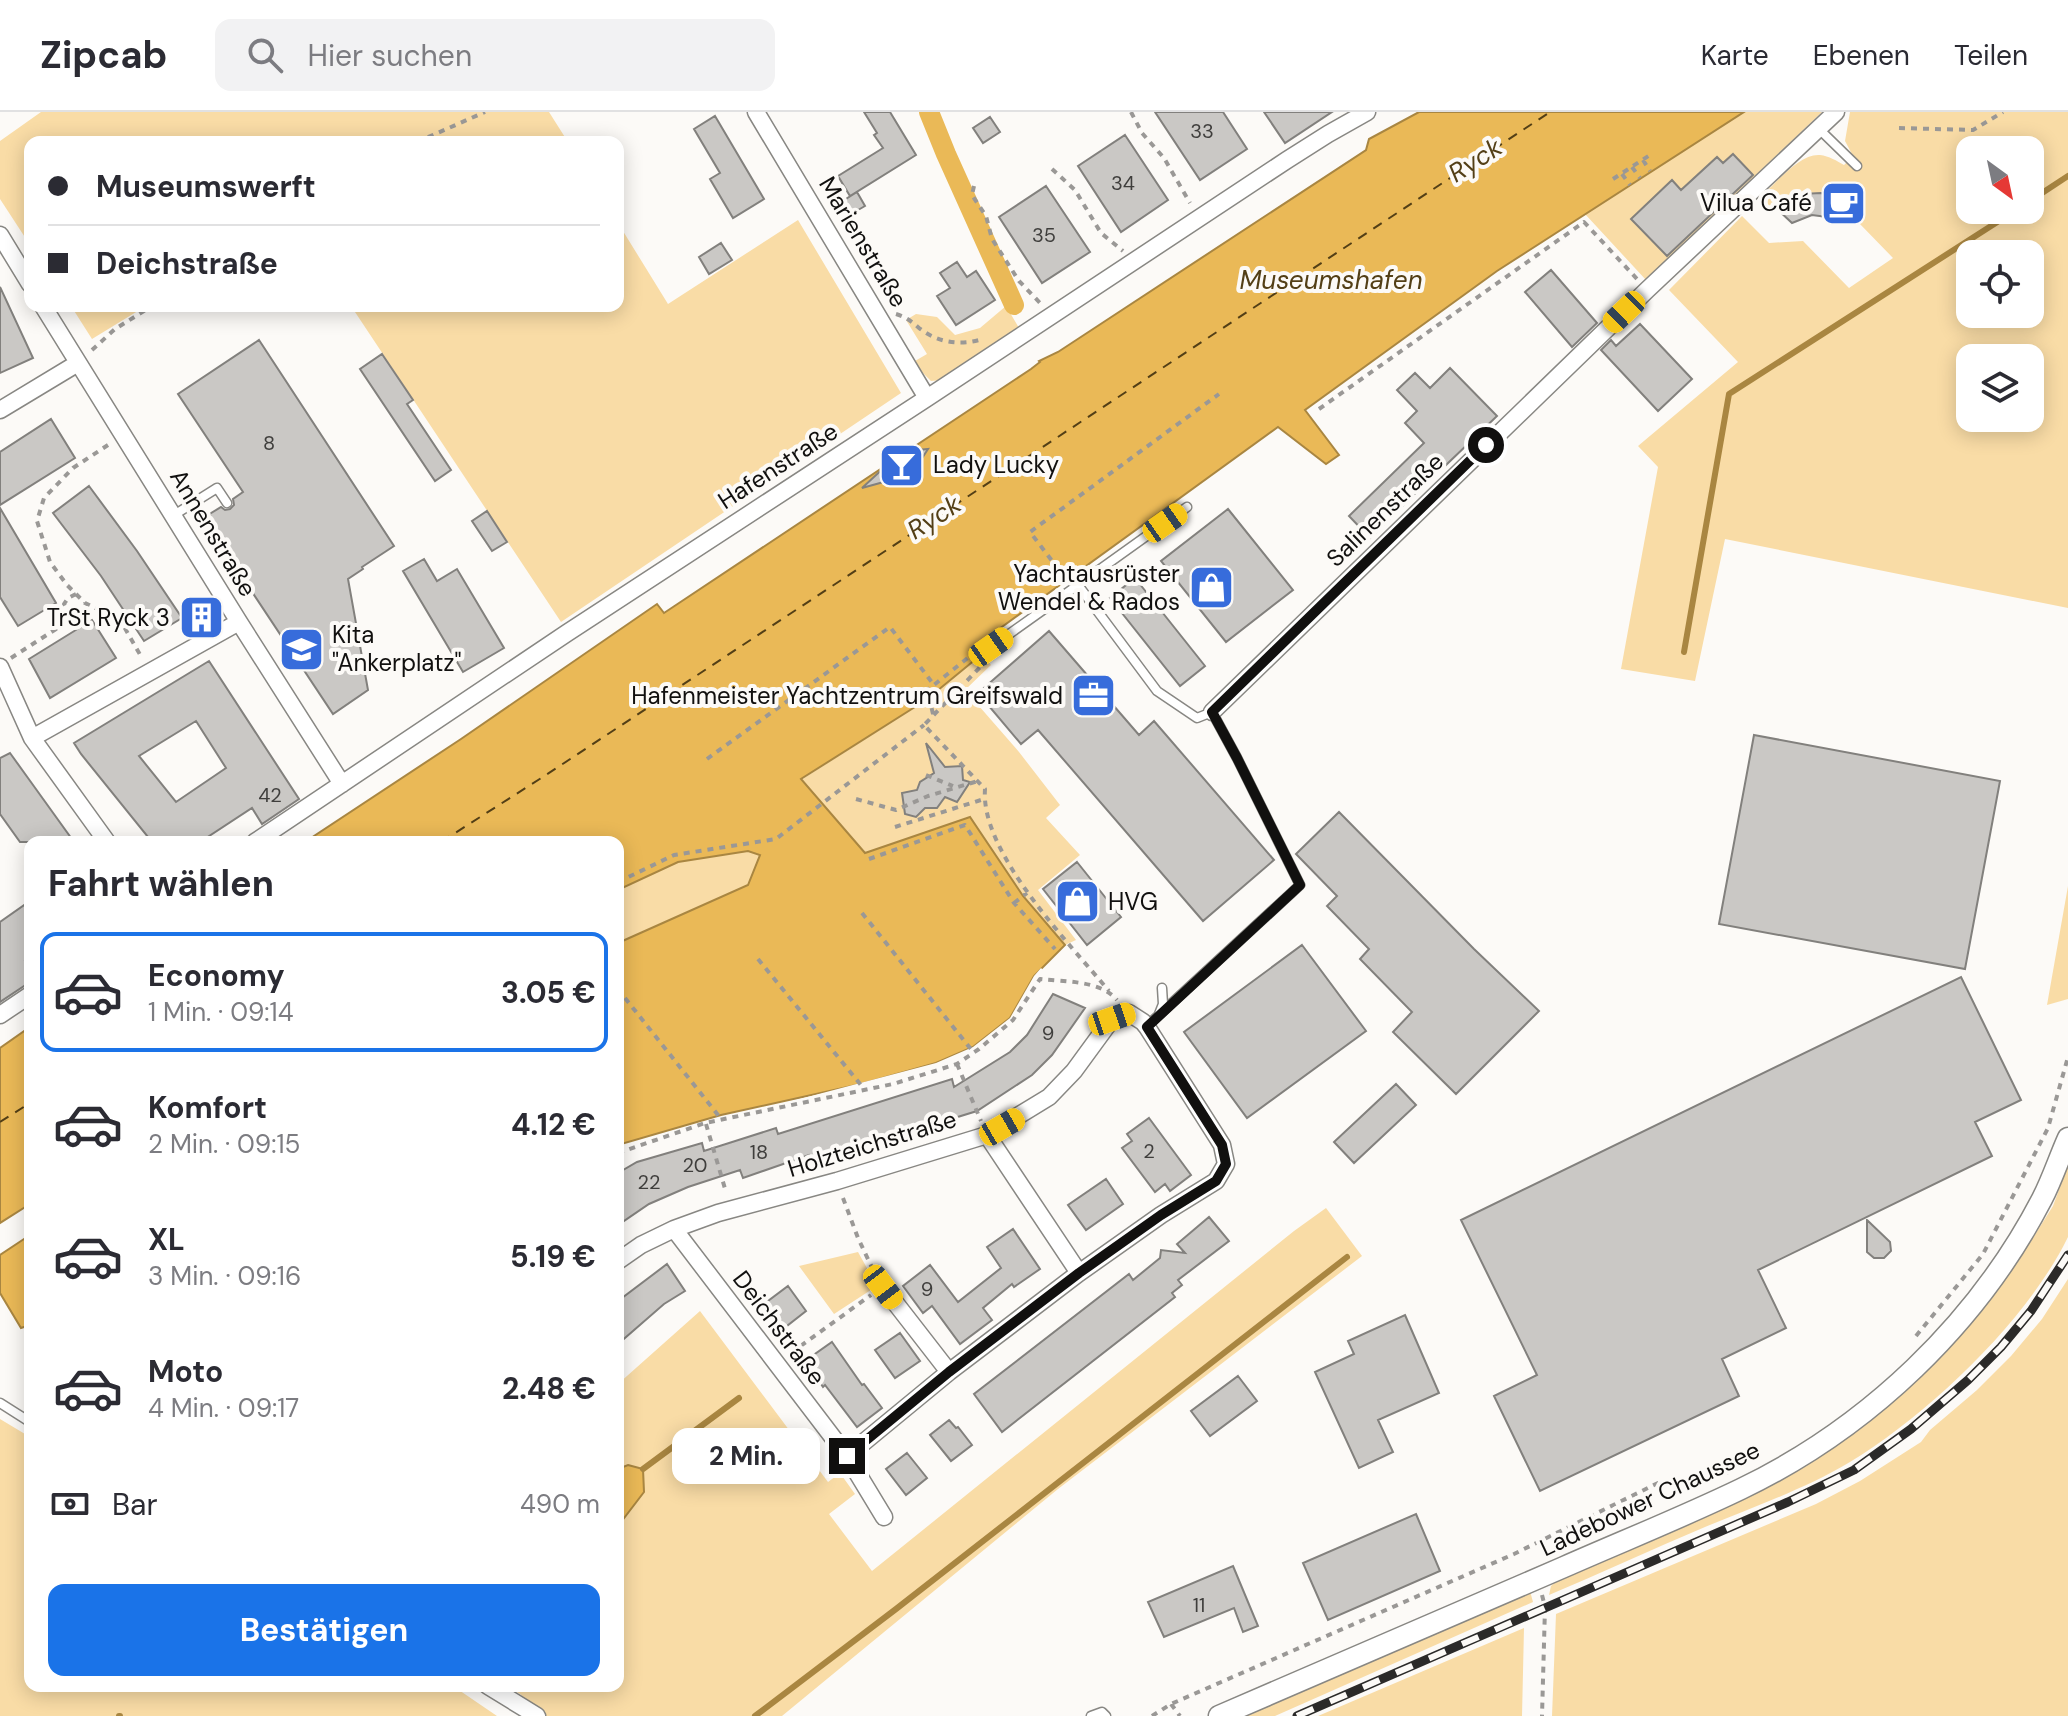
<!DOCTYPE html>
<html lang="de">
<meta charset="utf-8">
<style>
body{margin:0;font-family:"DM Sans",sans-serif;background:#f2f2f3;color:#2b2b33;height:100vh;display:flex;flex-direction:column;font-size:30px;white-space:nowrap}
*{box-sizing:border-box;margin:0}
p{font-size:26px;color:#7c7c81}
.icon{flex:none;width:44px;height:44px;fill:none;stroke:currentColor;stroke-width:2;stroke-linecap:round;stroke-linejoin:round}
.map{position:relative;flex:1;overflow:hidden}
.details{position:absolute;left:24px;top:724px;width:600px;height:856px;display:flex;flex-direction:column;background:#fff;border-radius:16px;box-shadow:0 4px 20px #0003}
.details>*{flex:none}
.hud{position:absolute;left:24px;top:24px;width:600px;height:176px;border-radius:16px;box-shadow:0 4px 20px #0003;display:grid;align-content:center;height:176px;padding:0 24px;background:#fff}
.needle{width:52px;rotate:147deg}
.buttons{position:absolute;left:1956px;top:24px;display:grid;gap:16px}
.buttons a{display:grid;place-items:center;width:88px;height:88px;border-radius:16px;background:#fff;box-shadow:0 4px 20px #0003;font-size:40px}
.end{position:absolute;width:36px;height:36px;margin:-18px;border:10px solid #11100f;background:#fff;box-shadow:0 0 0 4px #fff}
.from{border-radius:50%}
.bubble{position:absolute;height:56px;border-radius:16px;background:#fff;box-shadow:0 4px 20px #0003;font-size:26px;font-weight:700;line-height:56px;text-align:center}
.car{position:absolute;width:24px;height:48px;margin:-24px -12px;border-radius:10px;box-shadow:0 0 6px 2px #0007;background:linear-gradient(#f5c518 24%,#345 0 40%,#f5c518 0 76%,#345 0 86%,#f5c518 0)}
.hud b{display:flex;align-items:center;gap:28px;height:76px;font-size:30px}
.hud b+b{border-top:2px solid #e1e1e2}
.hud i{width:20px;height:20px;background:#2b2b33}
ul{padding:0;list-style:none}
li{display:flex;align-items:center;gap:24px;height:120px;margin:0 16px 12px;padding:0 8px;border:4px solid transparent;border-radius:16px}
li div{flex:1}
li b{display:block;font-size:30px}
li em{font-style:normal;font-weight:700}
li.selected{border-color:#1a73e8}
li>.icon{width:72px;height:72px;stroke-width:1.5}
h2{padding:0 24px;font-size:36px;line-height:96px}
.pay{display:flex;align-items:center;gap:20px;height:88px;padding:0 24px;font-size:30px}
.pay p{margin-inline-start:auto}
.cta{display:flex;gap:16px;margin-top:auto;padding:16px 24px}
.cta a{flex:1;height:92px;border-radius:16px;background:#1a73e8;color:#fff;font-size:32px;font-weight:700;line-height:92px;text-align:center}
header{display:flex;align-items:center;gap:48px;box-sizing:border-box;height:112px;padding:0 40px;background:#fff;border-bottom:2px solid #e1e1e2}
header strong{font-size:38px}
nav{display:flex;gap:44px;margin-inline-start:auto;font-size:28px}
.search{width:560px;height:72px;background:#f2f2f3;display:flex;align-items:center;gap:20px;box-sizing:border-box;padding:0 28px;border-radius:16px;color:#7c7c81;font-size:30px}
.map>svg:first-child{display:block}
.green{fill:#f9dca6;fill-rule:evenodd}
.water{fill:#eab957;stroke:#a98641;stroke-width:2}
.pier{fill:#fcfaf7}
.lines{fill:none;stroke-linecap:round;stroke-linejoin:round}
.stream{stroke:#a98641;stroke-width:6}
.canal{stroke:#eab957;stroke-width:20}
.ferry{stroke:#533f16;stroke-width:2;stroke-dasharray:10 8;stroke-linecap:butt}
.building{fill:#cac8c5;stroke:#82807d;stroke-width:2;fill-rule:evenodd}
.service-casing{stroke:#888783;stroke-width:11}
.minor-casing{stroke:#888783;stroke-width:19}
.tertiary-casing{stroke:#888783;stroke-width:23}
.path{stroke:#9a9896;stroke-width:4;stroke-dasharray:6 6;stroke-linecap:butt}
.service{stroke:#fff;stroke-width:8}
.minor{stroke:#fff;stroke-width:16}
.tertiary{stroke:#fff;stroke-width:20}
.rail-casing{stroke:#2b2a29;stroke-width:9}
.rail{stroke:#fcfaf7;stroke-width:6;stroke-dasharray:18;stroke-linecap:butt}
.route{stroke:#11100f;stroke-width:10}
.labels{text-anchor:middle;stroke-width:8;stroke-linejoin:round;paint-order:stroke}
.number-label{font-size:20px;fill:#3f3e3c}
.poi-label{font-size:24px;fill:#11100f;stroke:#fcfaf7;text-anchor:end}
.street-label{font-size:24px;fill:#11100f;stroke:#fcfaf7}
.water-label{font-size:26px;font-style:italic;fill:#533f16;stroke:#fcfaf7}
</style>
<header>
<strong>Zipcab</strong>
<div class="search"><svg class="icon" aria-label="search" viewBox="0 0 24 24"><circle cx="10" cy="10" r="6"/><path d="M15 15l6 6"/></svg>Hier suchen</div>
<nav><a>Karte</a><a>Ebenen</a><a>Teilen</a></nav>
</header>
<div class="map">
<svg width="2068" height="1604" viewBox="0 0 2068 1604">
<rect width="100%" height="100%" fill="#fcfaf7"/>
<path class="green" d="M41,0H549L568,30H30V133L0,87V29Z
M1744,0H1822L1646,168L1585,102Z
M1850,0H2068V496L1725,427L1695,569L1621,557L1658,355L1638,334L1738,250L1669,178L1742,104L1769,131L1803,129L1849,176L1893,146L1859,111L1863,106C1846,88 1818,72 1793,86C1785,90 1778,96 1771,101L1758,88C1773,74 1799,41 1820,43C1829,44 1837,49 1844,53L1853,44L1845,29ZM1970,38H2030V98H1970ZM1970,142H2030V202H1970ZM1970,246H2030V306H1970Z
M798,108L901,281L561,510L351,194H618V111L668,192Z
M71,194H146L92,227Z
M1006,194L1019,216L942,268L931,269L919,257L915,249L927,242L906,208L916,202L937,205L955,223L980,216Z
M982,542L991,553L965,578L1019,640L1060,693L1046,706L1080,743L1038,778L1076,828L1065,833L1023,784L865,741L801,668L926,588Z
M748,739L761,743L748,773L618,831V778L678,750Z
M2068,774V887L2047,893Z
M2068,1053V1125C2027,1209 1929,1302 1850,1350C1805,1377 1753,1395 1705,1415C1653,1437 1601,1461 1549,1483L1551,1474L1560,1466L1798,1355L1850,1323L1887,1294L1923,1262L2007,1162L2029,1132L2053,1094Z
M1326,1096L1362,1144L1058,1377L782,1604H546L520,1582L507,1574H618V1272L700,1199L828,1370L840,1361L855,1382L829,1402L872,1459L1294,1119Z
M858,1140L877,1174L834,1202L799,1154Z
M2068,1167V1604H1552L1556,1502L1816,1392L1860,1369L1921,1330L1930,1318L1977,1278L2011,1244L2042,1207Z
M0,1307L30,1325V1574H453L497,1604H0Z
M1530,1479L1533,1490L1275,1604H1241Z
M1524,1516L1522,1604H1318Z"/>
<path class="water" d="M1419,0H1744L1497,159L1305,298L1339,343L1326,352L1278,315L977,533L982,542L926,588L801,667L865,741L970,705L1023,784L1065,833L1034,864L1010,906L973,935L936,951L861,972L721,1003L618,1033V831L748,773L760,743L748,739L678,750L618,778V730H305L461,627L657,492L664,501L1031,257L1040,250L1039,249L1058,240L1366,38L1369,27Z
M30,915V1092L0,1111V936Z
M30,1123V1213L21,1216L0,1181V1143Z
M628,1353L643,1357L644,1380L618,1414V1357Z"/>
<path class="pier" d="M1041,856L1044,859L1037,866L1013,908L975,938L937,955L862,976L728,1006L936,951L973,935L1010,906L1034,864Z"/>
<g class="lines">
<path class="stream" d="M2030,89L2068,64
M1684,540L1729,282L2016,98
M643,1357L739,1286
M119,1604H120
M755,1604L896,1497L1347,1145"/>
<path class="canal" d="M929,0L946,42L1014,193"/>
<path class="ferry" d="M441,730L546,663L1550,0
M0,1010L30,991"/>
</g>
<path class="building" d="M864,0H890L916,43L850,84L838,64L883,36L874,23L877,21Z
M1155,0H1223L1247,37L1200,68Z
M1264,0H1332L1285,31Z
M715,4L764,87L733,106L710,67L720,61L694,17Z
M990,5L1000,20L983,31L973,16Z
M1125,23L1168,88L1121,120L1078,54Z
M1733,42L1753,63L1667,144L1631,107L1672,68L1681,78L1717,45L1723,51Z
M1046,74L1090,140L1042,171L999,105Z
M857,80L865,94L846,105L838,92Z
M1821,81L1840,87L1852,94L1838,111L1827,105L1812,103L1792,111L1777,97L1793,86L1801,82Z
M721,131L732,148L709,162L699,145Z
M957,150L967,165L976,159L995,188L956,213L937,184L950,176L940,161Z
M1551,158L1597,211L1572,235L1525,180Z
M0,175L33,246L0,261Z
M1640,212L1692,267L1658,299L1601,238L1611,228L1616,234Z
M259,228L394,434L362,455L363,457L348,467L368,578L333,602L203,406L221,395L225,398L230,397L234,393L233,387L243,380L178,282Z
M382,242L413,288L407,292L451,358L435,369L360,257Z
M1450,256L1497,304L1446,353L1445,352L1370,426L1349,404L1424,331L1405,311L1417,299L1397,278L1415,261L1430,276Z
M51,307L75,346L0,393V340Z
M928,337L917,354L898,366L862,376L888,352L908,339Z
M89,374L137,439L182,506L144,529L101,464L53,401Z
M0,396L56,491L18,514L0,485Z
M1228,397L1293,478L1226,530L1161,449Z
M487,399L507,430L492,439L472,409Z
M424,447L437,469L457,457L504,536L463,560L403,459Z
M1135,466L1205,554L1180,574L1110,486Z
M92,508L116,546L50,586L29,547Z
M1049,519L1139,623L1154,609L1274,748L1203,809L1038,618L1021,632L978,581Z
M209,549L299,687L262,712L252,696L200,730H152L81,642L74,631ZM196,609L226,656L176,690L139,644Z
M1754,623L2000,669L1965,857L1719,812Z
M926,631L945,655L962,654L963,668L970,670L957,690L945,685L937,696H925L916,705L905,702L902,681L917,678L920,670L934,661Z
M10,641L28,666L74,730H20L0,702V646Z
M1339,700L1474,837L1539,899L1456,982L1393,920L1412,900L1360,847L1369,837L1327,794L1337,784L1296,742Z
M1077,750L1121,805L1087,833L1043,777Z
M30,789V845L25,849L30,859V870L0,890V810Z
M1302,833L1366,919L1247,1006L1184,920Z
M1961,865L2021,988L1975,1010L1992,1044L1758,1158L1786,1216L1722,1247L1739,1284L1540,1379L1494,1284L1537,1263L1461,1108Z
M1053,882L1085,896L1052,943L1032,963L977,999L812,1050L809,1043L743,1066L740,1058L688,1075L649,1092L618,1113V1061L637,1050L702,1031L704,1039L776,1016L778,1022L952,967L954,975L1010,940L1027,923Z
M1396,972L1416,993L1354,1051L1334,1030Z
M1149,1006L1191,1063L1170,1079L1165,1072L1155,1080L1122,1036L1132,1029L1127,1022Z
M1106,1067L1123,1092L1086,1118L1068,1093Z
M1209,1105L1229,1129L1178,1168L1182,1173L1172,1181L1175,1185L1002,1320L974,1282L1129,1162L1133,1168L1160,1146L1161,1138L1185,1141L1177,1132Z
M1867,1108L1890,1130L1891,1139L1884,1146H1874L1867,1140Z
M1013,1117L1040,1157L1014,1175L1012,1172L983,1196L992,1208L960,1232L932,1194L923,1201L903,1174L930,1153L958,1190L1001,1156L987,1135Z
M667,1152L685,1179L664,1192L618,1232V1189Z
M788,1174L806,1199L783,1217L764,1192Z
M1405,1203L1439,1281L1378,1308L1393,1340L1359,1356L1315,1260L1354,1242L1348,1229Z
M900,1221L920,1249L895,1266L875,1238Z
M832,1230L862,1273L864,1272L882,1296L857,1315L825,1273L823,1275L805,1249Z
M1238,1264L1257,1289L1210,1324L1191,1299Z
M949,1308L956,1316L958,1315L972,1333L951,1349L930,1323Z
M907,1341L927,1366L906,1383L886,1357Z
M1416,1402L1440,1459L1328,1508L1303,1451Z
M1233,1454L1258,1514L1243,1520L1234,1496L1164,1525L1148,1490Z"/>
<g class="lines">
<defs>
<path id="service" d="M1819,17L1857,54
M174,403L217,376L227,391
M1078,473L1187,395
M991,535L1078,473L1157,579L1197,606L1212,600L1237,646L1300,773L1147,914
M1159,902L1163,892L1162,876
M0,1291L30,1310
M1091,1604L1102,1600L1106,1604"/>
<path id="minor" d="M756,0L927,286
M0,123L30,172
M43,194L239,510L342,672
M0,298L78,251
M0,555L32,626L107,730
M1212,600L1647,178L1836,0
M32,626L239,510
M255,730L567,521L927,286L1287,48L1328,22L1367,0
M0,903L30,883
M987,1023L1079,1161
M618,1149L641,1133L674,1117L718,1101L837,1069L987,1023L1049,985L1074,959L1112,907L1129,901L1143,910L1147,915L1222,1033L1226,1052L1216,1069L1161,1103L1079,1161L949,1260L847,1344L674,1117
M883,1175L949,1260
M847,1344L884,1405
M488,1574L537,1604"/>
<path id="tertiary" d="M1219,1604C1334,1555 1449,1505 1564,1455C1623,1429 1683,1405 1741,1377C1868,1316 1977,1212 2042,1087C2052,1068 2059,1046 2068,1026"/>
</defs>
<use href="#service" class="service-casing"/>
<use href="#minor" class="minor-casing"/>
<use href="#tertiary" class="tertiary-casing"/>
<path class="path" d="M1131,0L1142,21L1164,46L1190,91
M1899,16L1973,18L2003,0
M417,30L485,0
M1643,48L1650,59
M1632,55L1640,66
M1052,57L1075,78L1101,121L1123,139
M1622,62L1630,73
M1613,67L1650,43
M974,74L972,83L986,104L992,127L1019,169L1042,193
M896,202C906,205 911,209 919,216C938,231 960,234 983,227
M92,238L115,217L152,194
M1319,297L1584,110L1637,167
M108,333L73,356L44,386L37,409L50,450L67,473L85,491L101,499L123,513L142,546
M1066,467L1030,420L1219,282
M76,482L68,486L64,492L68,501H79L85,491
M11,546L56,517L68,501
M988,547L924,613L985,677C980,741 1070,832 1109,879
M933,602L929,585L925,580L979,537
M707,647L890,515L934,573
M926,663L953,674
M856,687L896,698L928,684L978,669
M895,715L984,687
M869,747L965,713L1014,791L1055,837
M618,770L674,743L776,727L924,613
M1014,791L1027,781
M862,801L974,941
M758,847L865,978
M625,886L722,1008
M957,952L981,1009
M706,1012L726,1080
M618,1041L705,1011L893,972L957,952L979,937L1013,908L1040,867C1065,870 1100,868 1117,888
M843,1086L858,1126L875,1162
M1916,1224L1983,1142L2048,1016L2068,945
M791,1241L871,1183
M1542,1483L1545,1495L1542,1604
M1171,1592L1180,1604
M1152,1604L1171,1592L1514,1442L1660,1370L1729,1360"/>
<use href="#service" class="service"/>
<use href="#minor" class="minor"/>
<use href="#tertiary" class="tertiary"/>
<defs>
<path id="rail" d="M1297,1604L1788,1390L1854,1358L1911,1317L1968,1268L2001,1235L2031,1199L2068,1143"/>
</defs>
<use href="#rail" class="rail-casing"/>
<use href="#rail" class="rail"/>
</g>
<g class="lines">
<path class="route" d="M847,1344L949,1260L1079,1161L1161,1103L1216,1069L1226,1052L1222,1033L1147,915L1300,773L1237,646L1212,600L1486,333"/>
</g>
<defs>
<symbol id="cafe-square" viewBox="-11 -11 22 22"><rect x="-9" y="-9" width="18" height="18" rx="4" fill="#376cdb" stroke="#fcfaf7"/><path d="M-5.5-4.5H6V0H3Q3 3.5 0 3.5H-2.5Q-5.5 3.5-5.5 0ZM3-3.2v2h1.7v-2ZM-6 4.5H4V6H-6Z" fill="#fff"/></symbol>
<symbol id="bar-square" viewBox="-11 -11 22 22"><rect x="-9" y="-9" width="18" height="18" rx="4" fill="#376cdb" stroke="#fcfaf7"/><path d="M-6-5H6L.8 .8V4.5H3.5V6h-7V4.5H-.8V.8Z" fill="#fff"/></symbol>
<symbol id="shop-square" viewBox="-11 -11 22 22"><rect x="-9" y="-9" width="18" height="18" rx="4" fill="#376cdb" stroke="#fcfaf7"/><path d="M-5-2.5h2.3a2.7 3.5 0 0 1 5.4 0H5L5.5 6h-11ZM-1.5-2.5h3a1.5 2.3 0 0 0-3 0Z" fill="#fff"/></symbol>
<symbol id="building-square" viewBox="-11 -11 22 22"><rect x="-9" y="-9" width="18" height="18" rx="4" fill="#376cdb" stroke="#fcfaf7"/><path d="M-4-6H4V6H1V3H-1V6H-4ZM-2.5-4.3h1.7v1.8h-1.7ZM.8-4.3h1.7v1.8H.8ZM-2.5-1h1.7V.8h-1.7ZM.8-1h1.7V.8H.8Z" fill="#fff"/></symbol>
<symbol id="school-square" viewBox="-11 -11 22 22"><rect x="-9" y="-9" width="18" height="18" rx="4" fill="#376cdb" stroke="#fcfaf7"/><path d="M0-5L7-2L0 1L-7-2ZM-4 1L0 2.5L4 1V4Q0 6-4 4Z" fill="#fff"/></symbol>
<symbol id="office-square" viewBox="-11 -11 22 22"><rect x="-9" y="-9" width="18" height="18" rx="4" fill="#376cdb" stroke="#fcfaf7"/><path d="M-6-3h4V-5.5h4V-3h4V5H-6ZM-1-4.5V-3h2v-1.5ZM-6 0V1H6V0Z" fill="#fff"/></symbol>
</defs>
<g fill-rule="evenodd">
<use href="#cafe-square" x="1818" y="66" width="51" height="51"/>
<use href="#bar-square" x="876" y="328" width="51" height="51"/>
<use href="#shop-square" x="1186" y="450" width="51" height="51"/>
<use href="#building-square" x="176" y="480" width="51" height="51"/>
<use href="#school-square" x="276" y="512" width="51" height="51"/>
<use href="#office-square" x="1068" y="558" width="51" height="51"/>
<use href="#shop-square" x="1052" y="764" width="51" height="51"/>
</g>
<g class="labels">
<g class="number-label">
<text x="1202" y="26">33</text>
<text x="1123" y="78">34</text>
<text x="1044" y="130">35</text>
<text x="269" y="338">8</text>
<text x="270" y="690">42</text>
<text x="1048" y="928">9</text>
<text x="1149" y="1046">2</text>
<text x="759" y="1047">18</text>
<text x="695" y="1060">20</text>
<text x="649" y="1077">22</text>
<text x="927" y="1184">9</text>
<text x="1199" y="1500">11</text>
</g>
<g class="poi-label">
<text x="1812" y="99">Vilua Café</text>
<text x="933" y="361" text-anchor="start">Lady Lucky</text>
<text x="1180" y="470">Yachtausrüster<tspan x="1180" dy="28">Wendel &amp; Rados</tspan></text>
<text x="170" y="514">TrSt Ryck 3</text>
<text x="332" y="531" text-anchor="start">Kita<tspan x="332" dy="28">"Ankerplatz"</tspan></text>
<text x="1063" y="592">Hafenmeister Yachtzentrum Greifswald</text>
<text x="1108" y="798" text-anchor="start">HVG</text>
</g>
<g class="street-label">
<text transform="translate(863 130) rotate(59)" y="8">Marienstraße</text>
<text transform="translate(778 354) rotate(-33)" y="8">Hafenstraße</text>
<text transform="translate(1385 398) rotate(-44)" y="8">Salinenstraße</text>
<text transform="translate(213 421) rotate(59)" y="8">Annenstraße</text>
<text transform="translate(872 1032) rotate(-17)" y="8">Holzteichstraße</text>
<text transform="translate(779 1216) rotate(53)" y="8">Deichstraße</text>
<text transform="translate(1650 1387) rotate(-25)" y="8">Ladebower Chaussee</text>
</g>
<g class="water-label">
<text transform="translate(1475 48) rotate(-33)" y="9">Ryck</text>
<text x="1331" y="177">Museumshafen</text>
<text transform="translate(934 405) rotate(-33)" y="9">Ryck</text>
</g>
</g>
</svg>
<div class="buttons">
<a><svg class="needle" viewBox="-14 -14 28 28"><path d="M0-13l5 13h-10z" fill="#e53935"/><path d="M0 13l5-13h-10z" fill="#7c7c81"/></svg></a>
<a><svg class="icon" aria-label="locate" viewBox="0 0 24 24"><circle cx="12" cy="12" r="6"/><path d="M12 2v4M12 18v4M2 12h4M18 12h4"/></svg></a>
<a><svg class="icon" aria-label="layers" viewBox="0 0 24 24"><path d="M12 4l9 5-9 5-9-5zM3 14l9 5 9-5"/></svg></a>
</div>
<i class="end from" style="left:1486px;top:333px"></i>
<i class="end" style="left:847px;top:1344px"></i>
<div class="bubble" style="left:672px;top:1316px;width:148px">2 Min.</div>
<i class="car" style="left:1624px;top:200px;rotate:226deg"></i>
<i class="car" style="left:1165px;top:411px;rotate:55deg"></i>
<i class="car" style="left:991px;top:535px;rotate:55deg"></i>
<i class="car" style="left:1112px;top:907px;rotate:71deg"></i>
<i class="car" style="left:1002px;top:1015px;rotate:60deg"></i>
<i class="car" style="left:883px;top:1175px;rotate:143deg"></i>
<div class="hud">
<b><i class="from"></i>Museumswerft</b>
<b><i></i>Deichstraße</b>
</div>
<section class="details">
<h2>Fahrt wählen</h2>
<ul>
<li class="selected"><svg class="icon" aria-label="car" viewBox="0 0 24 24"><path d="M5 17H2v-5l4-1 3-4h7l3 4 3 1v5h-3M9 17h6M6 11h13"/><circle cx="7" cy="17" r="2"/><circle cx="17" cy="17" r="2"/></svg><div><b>Economy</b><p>1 Min. · 09:14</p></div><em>3.05 €</em></li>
<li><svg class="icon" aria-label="car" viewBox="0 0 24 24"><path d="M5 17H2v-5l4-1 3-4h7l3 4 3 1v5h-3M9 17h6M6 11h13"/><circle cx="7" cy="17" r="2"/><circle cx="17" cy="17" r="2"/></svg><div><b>Komfort</b><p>2 Min. · 09:15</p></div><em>4.12 €</em></li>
<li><svg class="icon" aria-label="car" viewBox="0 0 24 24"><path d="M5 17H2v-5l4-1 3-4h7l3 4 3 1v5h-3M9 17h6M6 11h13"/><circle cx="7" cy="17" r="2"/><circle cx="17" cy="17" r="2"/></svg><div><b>XL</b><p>3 Min. · 09:16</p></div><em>5.19 €</em></li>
<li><svg class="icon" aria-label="car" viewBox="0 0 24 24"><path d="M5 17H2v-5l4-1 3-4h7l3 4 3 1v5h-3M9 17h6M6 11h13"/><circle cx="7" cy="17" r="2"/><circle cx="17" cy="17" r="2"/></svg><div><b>Moto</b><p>4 Min. · 09:17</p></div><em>2.48 €</em></li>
</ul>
<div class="pay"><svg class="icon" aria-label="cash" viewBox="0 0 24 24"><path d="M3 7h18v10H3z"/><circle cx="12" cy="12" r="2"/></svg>Bar<p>490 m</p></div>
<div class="cta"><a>Bestätigen</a></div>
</section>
</div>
